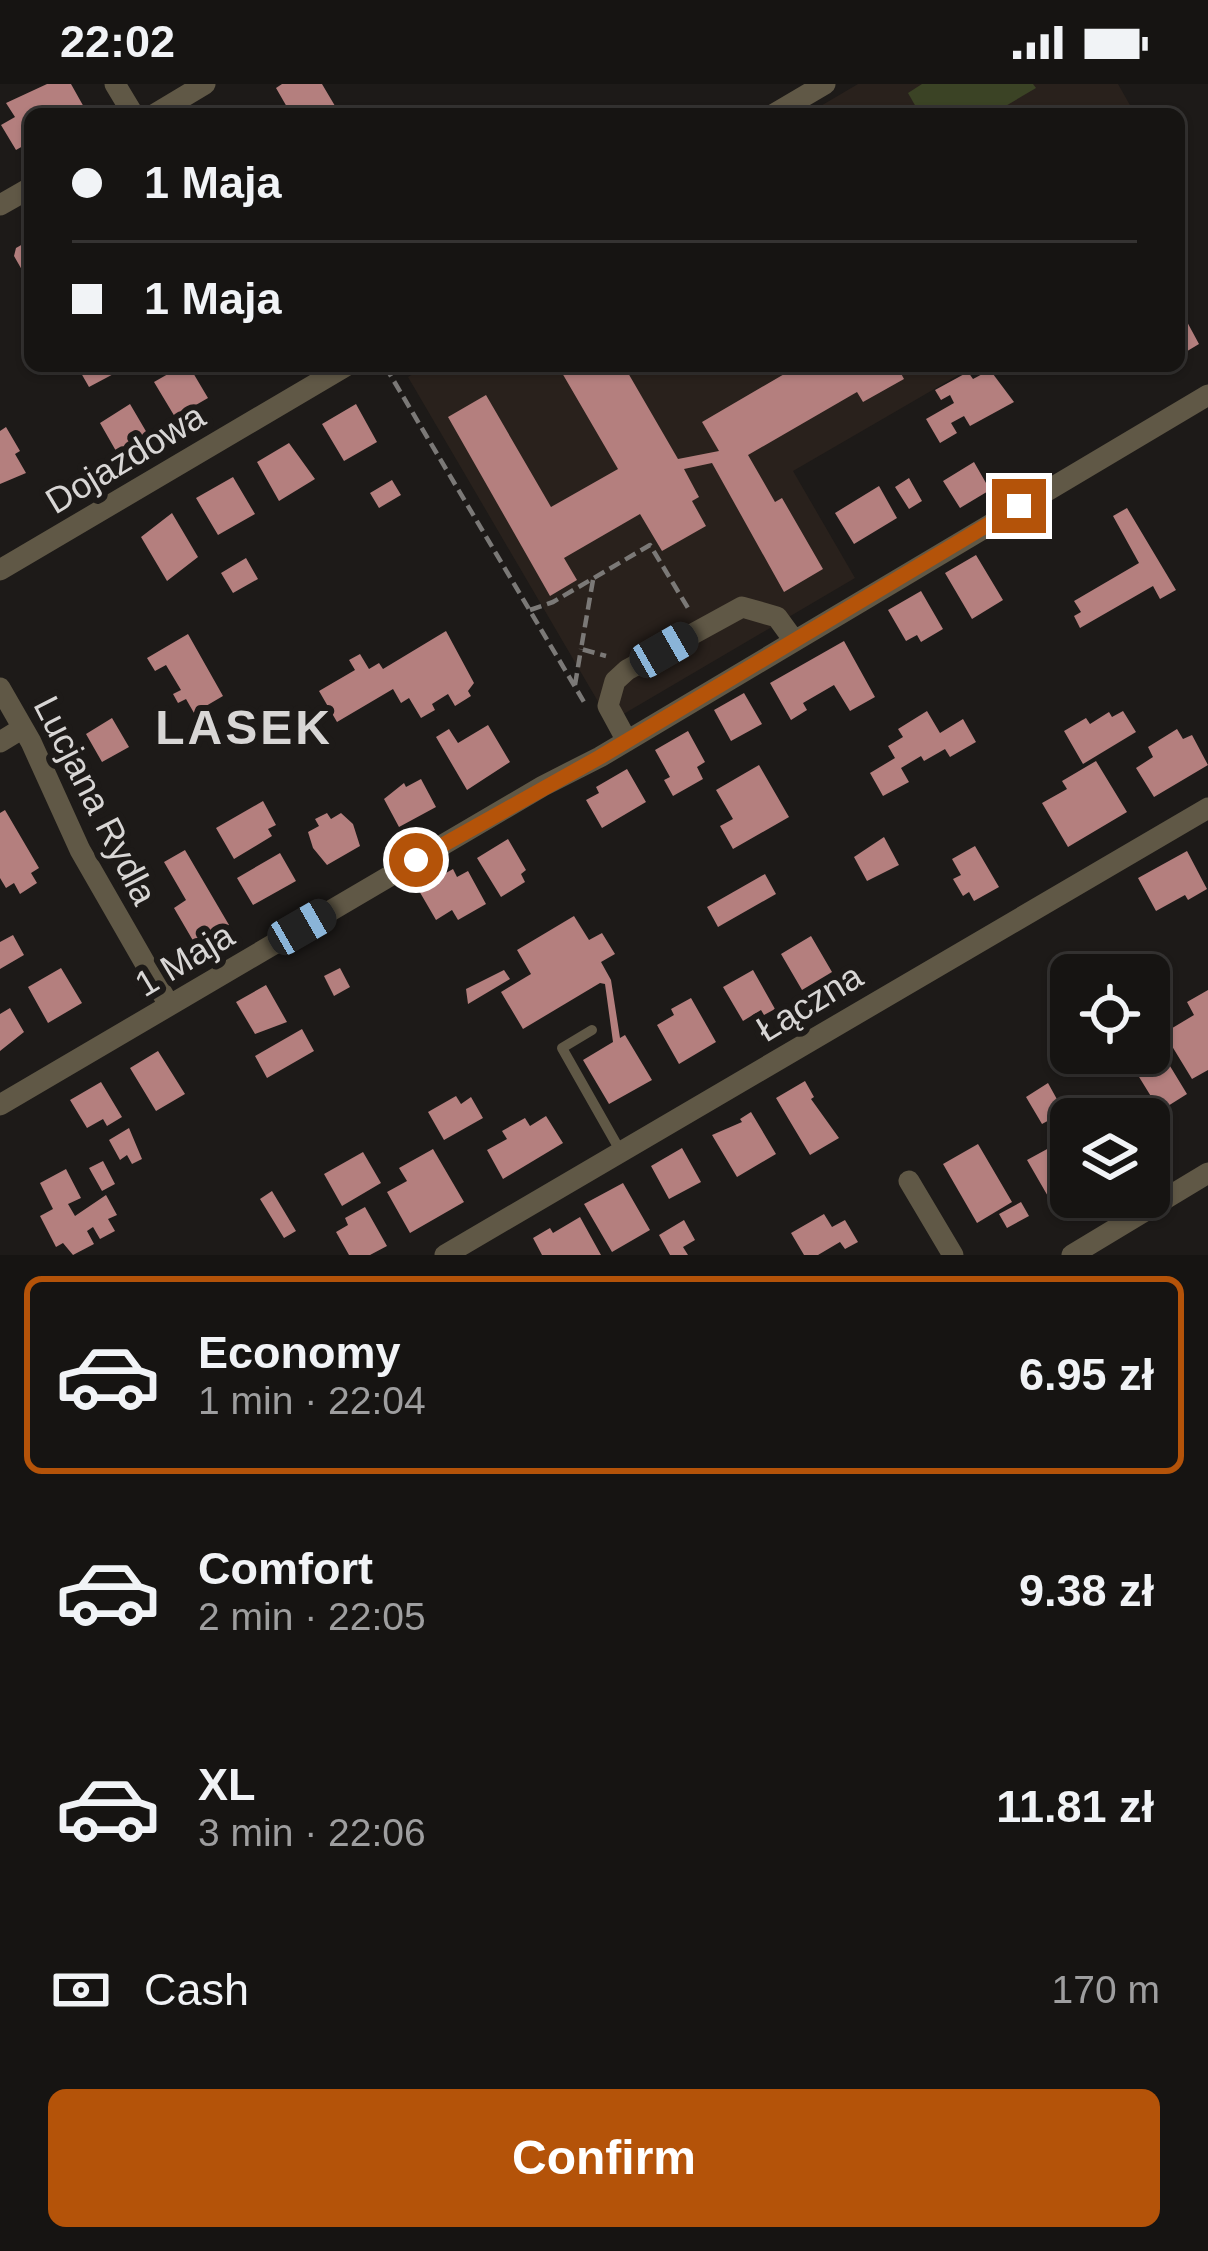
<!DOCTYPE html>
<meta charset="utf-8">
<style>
body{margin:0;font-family:Helvetica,sans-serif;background:#1f1d1b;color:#f1f3f6;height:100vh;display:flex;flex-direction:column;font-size:45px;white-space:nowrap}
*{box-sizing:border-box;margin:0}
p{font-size:39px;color:#9e9e9f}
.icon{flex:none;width:66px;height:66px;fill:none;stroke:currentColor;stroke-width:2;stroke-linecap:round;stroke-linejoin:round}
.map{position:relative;height:1171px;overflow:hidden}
.drawer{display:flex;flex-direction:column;background:#161412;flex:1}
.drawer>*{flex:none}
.top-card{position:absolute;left:24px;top:24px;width:1161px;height:264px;border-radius:18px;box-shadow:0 3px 9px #0004,0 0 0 3px #353332;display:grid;align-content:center;height:264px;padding:0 48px;background:#161412}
.tools{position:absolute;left:1050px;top:870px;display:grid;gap:24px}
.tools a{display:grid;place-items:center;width:120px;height:120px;border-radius:18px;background:#161412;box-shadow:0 3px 9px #0004,0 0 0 3px #353332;font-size:60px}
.end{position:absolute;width:54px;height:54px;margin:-27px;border:15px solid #b45309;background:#fff;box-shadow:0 0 0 6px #fff}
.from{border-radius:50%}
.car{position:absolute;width:36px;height:72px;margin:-36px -18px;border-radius:15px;box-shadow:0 0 9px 3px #0007;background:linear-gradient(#222 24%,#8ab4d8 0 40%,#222 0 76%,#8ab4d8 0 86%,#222 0)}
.top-card b{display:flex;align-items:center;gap:42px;height:114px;font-size:45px}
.top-card b+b{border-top:3px solid #353332}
.top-card i{width:30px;height:30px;background:#f1f3f6}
ul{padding:21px 0 0;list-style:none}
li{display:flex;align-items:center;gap:36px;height:198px;margin:0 24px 18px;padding:0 24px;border:6px solid transparent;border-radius:18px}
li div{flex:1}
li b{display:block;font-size:45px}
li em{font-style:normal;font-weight:600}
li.on{border-color:#b45309}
li>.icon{width:108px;height:108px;stroke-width:1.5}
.pay{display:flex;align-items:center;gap:30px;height:132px;padding:0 48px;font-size:45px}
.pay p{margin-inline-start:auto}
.cta{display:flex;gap:24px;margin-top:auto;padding:24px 48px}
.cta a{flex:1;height:138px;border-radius:18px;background:#b45309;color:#fff;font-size:48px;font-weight:600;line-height:138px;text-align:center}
.status{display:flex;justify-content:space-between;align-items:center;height:84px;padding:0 60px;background:#161412;direction:ltr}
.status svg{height:33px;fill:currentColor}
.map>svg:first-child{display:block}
.built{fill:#29211c}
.green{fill:#3b4325}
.building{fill:#b47f7e}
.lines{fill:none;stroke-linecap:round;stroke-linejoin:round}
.path{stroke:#7b7977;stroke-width:4.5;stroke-dasharray:12 6;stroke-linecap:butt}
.lane{stroke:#605846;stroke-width:10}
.street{stroke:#605846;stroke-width:21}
.route{stroke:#b45309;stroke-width:15}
.labels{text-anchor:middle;stroke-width:12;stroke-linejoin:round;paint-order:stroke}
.street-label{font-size:36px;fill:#d8d6d5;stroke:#1d1a18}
.district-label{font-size:48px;font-weight:bold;letter-spacing:3px;fill:#d8d6d5;stroke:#1d1a18}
</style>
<div class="status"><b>22:02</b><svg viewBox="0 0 49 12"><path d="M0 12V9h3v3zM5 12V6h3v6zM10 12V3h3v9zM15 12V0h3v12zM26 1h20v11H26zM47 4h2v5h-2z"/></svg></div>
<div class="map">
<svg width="1208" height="1171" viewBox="0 0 1208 1171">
<rect width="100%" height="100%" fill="#1d1a18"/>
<path class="built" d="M858,0H1118L1135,30H807Z
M427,282H974L793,387L855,494L610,638L408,293Z"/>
<path class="green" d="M922,0H1033L1036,4L992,30H920L908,9Z"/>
<path class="building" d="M47,0H71L85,25L77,30H30V58L16,66L1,41L15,33L6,19Z
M282,0H322L338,27L291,30L276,4Z
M30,156V200L14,172L16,164Z
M1179,223L1199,260L1179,272Z
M77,282H118L121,286L89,303Z
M182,282H189L208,314L175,333L154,298Z
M558,282H624L678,375L719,367L702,338L798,282H897L904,295L863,318L857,308L748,371L775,418L782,414L823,485L784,508L712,379L684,385L699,413L692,417L706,442L662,467L640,430L564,474L577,496L550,512L448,333L486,311L551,423L618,385Z
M990,286L1014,318L970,342L964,332L951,339L957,349L940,359L926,335L954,319L950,311L941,316L935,306L968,288L973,295Z
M130,320L147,349L116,367L100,339Z
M356,320L377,358L344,377L322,340Z
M6,343L20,367L15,370L26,389L0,400V347Z
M289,359L315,395L279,417L257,378Z
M974,378L990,406L960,424L943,397Z
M233,393L255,430L218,451L196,414Z
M909,394L922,417L909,425L895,403Z
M392,396L401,411L379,424L370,409Z
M879,402L897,434L854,460L835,429Z
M1127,424L1176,506L1160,515L1153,502L1080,544L1074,532L1081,528L1074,517L1139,479L1113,432Z
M172,429L198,473L167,497L141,453Z
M976,471L1003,516L972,535L945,489Z
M246,474L258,495L233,509L221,489Z
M921,507L943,545L921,558L917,551L906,557L888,526Z
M446,547L474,599L468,607L471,612L455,622L448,610L432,620L435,626L421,634L409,614L401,619L393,605L337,638L319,607L355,586L349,576L360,570L369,585L379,579L383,585Z
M188,550L223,612L194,629L186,615L178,619L173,610L181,606L166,581L155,587L147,574Z
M844,557L875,613L850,627L834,601L803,619L807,626L791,636L770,599Z
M744,609L762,640L731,657L714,626Z
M927,627L940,649L963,635L976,658L950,673L945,665L924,677L921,672L901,684L909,698L883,712L870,689L895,674L888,662L903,653L898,645Z
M1123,627L1136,648L1083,680L1064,647L1086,634L1090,640L1109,628L1112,633Z
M112,634L129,663L102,678L86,650Z
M488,641L510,678L467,706L436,653L449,645L458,659Z
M1177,645L1183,655L1192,651L1208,681L1154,713L1136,684L1153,673L1148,663Z
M688,647L705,678L697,683L703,695L673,712L664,696L670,693L655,666Z
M1096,677L1127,728L1068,763L1042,719L1067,705L1062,697Z
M759,681L789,733L733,765L720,742L733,735L716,706Z
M627,685L646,718L602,744L586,716L599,709L596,703Z
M421,695L436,723L399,743L384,715L404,699L406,703Z
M263,717L276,741L268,745L272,752L234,775L216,744Z
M5,726L39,784L31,789L37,799L20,810L14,799L6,804L0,794V729Z
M327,729L331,735L341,729L353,740L360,762L327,781L313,764L308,748L319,742L315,735Z
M884,753L899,781L867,797L854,773Z
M508,755L526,786L521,790L525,798L501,813L477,774Z
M975,762L999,803L974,817L969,808L963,812L953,795L961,791L952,775Z
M185,766L229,841L195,860L174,824L186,816L164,778Z
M1187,767L1207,805L1188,816L1185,811L1156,827L1138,794Z
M280,769L296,797L253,821L237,794Z
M453,785L457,793L468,787L486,820L458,836L452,826L436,836L418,805Z
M765,790L776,810L718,843L707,823Z
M574,832L589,856L602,849L615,870L601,878L611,896L620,954L625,951L652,996L609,1020L583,976L613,958L605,900L600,899L523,945L501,908L531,890L517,866Z
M13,851L24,871L0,885V858Z
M811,852L832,888L802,906L781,870Z
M61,884L82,919L48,939L28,903Z
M340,884L350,903L334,912L324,892Z
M504,886L510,895L468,920L466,905Z
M753,886L775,925L764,931L761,926L743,937L723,903Z
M266,901L287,938L255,950L236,918Z
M1208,906V986L1192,995L1164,949L1194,931L1187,918Z
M691,914L716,958L679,980L657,941L674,931L671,925Z
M10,924L24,948L0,967V930Z
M302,945L314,967L267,994L255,972Z
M1156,959L1187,1010L1160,1027L1128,975L1149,969V963Z
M158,967L185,1010L156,1027L130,984Z
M805,997L814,1013L811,1015L839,1054L810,1071L776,1014Z
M101,998L122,1033L107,1042L103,1035L87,1044L70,1016Z
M1048,999L1064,1028L1042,1040L1026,1013Z
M456,1012L461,1020L471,1013L483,1034L444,1056L428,1028Z
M751,1028L776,1070L737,1093L712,1051L742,1038L740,1035Z
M546,1032L563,1059L503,1095L487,1066L507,1055L502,1047L525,1034L530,1042Z
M129,1044L142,1075L132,1080L127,1071L120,1076L109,1056Z
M1060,1058L1071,1077V1111L1053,1121L1027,1076Z
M978,1060L1012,1118L977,1139L943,1080Z
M682,1064L701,1098L669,1115L651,1082Z
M433,1065L464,1118L410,1149L387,1108L407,1097L399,1084Z
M363,1068L381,1099L342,1122L324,1090Z
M103,1077L115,1100L102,1107L89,1084Z
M66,1085L81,1114L68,1120L75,1132L106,1111L117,1131L108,1135L115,1147L100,1155L93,1143L87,1147L94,1160L73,1171L63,1159L56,1163L40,1132L53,1125L40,1099Z
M623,1099L650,1146L612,1168L584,1120Z
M272,1107L296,1147L284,1154L260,1115Z
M1021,1118L1029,1132L1007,1144L999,1130Z
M365,1123L387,1162L370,1171H349L336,1148L348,1141L345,1134Z
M824,1130L832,1143L845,1136L858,1158L845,1165L840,1158L818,1171H804L791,1149Z
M580,1133L601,1171H542L533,1154L550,1144L553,1149Z
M684,1136L695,1156L683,1163L688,1171H670L659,1151Z"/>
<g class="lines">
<path class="path" d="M385,282L584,618
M593,496L581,565L606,572
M530,526L553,518L650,461L688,524
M575,601L581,565"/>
<path class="lane" d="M592,946L562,964L621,1068"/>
<path class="street" d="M115,0L133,30
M155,30L205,0
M774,30L825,0
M0,121L30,104
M0,486L346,282
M0,604L31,658L80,766L169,921
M627,657L608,622L615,597L627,586L742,523L777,533L793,555
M0,658L23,644
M0,1021L543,702L600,673L1208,311
M909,1097L953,1171
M445,1171L1208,724
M1072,1171L1208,1089"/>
</g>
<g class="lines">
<path class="route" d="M416,776L600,673L1019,422"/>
</g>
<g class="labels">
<g class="street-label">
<text transform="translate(125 374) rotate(-31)" y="13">Dojazdowa</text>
<text transform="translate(96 716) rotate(63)" y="13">Lucjana Rydla</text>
<text transform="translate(184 875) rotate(-31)" y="13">1 Maja</text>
<text transform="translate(809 918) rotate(-31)" y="13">Łączna</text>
</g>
<g class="district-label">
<text x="244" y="660">LASEK</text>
</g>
</g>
</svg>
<div class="tools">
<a><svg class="icon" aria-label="locate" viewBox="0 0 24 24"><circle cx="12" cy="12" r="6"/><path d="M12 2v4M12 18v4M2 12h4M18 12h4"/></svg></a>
<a><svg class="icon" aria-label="layers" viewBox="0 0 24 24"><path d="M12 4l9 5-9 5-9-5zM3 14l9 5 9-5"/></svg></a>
</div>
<i class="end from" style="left:416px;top:776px"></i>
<i class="end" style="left:1019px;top:422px"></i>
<i class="car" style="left:664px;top:566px;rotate:60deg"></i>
<i class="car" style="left:302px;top:843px;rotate:60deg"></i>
<div class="top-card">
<b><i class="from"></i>1 Maja</b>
<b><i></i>1 Maja</b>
</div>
</div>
<section class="drawer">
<ul>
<li class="on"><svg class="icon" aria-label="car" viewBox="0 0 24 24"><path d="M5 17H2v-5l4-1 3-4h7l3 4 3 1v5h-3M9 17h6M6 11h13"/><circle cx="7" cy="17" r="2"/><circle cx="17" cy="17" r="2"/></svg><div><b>Economy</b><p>1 min · 22:04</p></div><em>6.95 zł</em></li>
<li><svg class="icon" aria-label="car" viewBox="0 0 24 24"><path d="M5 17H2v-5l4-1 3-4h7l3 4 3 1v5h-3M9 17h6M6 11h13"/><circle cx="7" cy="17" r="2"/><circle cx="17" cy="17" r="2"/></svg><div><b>Comfort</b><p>2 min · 22:05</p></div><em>9.38 zł</em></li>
<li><svg class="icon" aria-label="car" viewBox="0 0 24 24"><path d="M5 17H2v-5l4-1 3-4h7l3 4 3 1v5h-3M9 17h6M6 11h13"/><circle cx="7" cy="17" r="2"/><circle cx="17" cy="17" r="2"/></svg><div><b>XL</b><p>3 min · 22:06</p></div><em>11.81 zł</em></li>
</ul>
<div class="pay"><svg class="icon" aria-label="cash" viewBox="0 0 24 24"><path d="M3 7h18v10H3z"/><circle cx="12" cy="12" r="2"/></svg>Cash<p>170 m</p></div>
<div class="cta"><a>Confirm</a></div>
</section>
